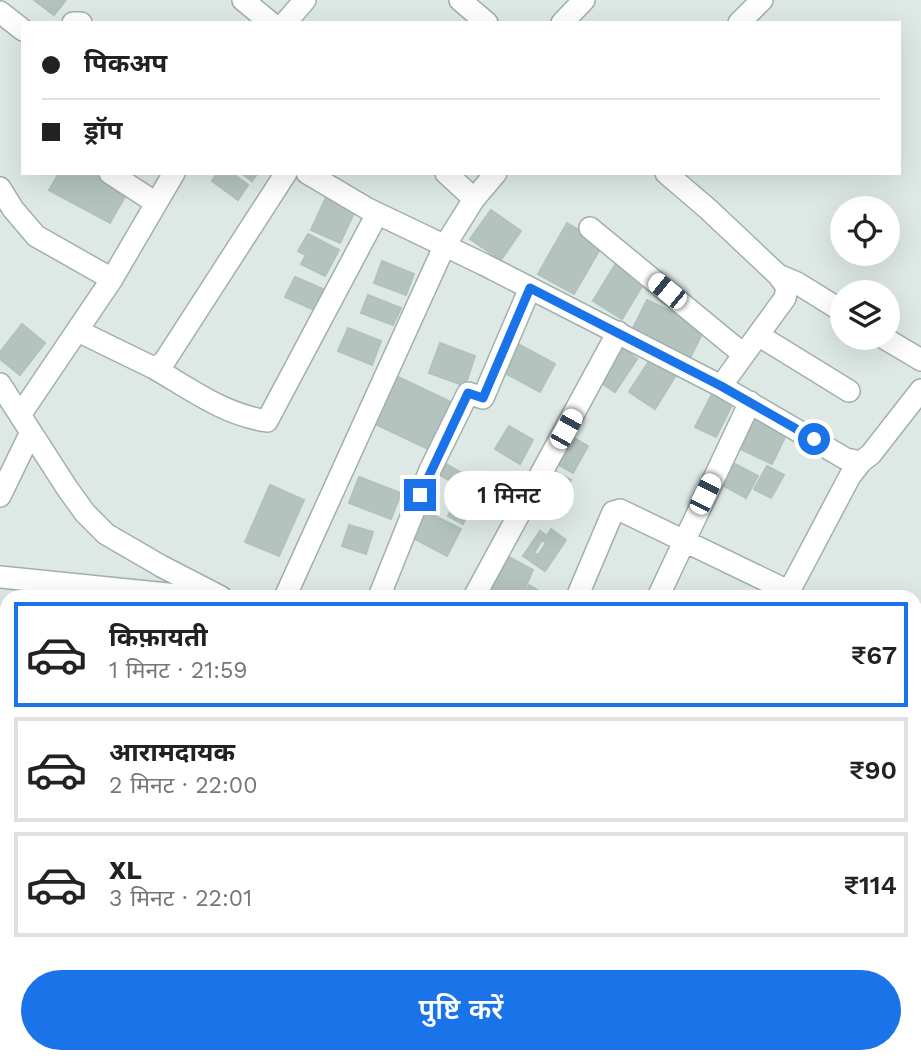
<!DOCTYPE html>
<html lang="hi">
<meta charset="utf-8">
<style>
body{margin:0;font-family:"Work Sans","Noto Sans Devanagari",sans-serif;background:#f6f6f6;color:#222;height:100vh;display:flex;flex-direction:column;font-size:26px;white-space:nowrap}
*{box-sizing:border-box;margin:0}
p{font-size:23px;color:#767676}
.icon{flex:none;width:38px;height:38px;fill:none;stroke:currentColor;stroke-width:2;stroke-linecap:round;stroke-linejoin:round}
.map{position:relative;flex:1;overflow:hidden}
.side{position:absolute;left:0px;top:590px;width:922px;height:474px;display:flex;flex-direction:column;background:#fff;border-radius:21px 21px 0 0;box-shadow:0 7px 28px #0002}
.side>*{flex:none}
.hud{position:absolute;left:21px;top:21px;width:880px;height:154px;border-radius:0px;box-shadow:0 7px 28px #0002;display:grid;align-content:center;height:154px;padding:0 21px;background:#fff}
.fabs{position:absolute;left:830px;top:196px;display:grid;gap:14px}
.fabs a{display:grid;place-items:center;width:70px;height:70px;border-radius:50%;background:#fff;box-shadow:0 7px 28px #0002;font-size:35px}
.end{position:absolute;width:32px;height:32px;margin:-16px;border:9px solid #1a73e8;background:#fff;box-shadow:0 0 0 4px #fff}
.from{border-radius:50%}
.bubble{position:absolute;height:49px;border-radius:24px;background:#fff;box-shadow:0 7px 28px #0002;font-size:23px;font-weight:600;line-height:49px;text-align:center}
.car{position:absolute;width:21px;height:42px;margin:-21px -10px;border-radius:9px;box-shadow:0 0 5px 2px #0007;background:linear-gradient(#fff 24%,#345 0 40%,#fff 0 76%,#345 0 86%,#fff 0)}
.hud b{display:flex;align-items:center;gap:24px;height:66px;font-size:26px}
.hud b+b{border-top:2px solid #e0e0e0}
.hud i{width:18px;height:18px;background:#222}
ul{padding:12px 0 0;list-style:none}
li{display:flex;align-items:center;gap:21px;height:105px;margin:0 14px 10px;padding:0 7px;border:4px solid #e0e0e0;border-radius:0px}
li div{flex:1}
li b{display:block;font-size:26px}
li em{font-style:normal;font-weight:600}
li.on{border-color:#1a73e8}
li>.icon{width:63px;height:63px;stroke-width:1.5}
.primary-button{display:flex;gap:14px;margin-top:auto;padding:14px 21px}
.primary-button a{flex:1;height:80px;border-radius:42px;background:#1a73e8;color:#fff;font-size:28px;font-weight:600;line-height:80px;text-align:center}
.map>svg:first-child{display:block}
.water{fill:#88bdcb}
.building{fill:#b4c3be;stroke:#b1c2bc;stroke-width:2;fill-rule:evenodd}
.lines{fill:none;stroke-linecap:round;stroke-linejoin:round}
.minor-casing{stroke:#a1b0ac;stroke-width:24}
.minor{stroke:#fff;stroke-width:21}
.route{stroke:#1a73e8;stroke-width:9}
</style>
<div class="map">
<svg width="921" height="1063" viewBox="0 0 921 1063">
<rect width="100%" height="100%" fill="#dee9e5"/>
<path class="water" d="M0,623L7,624V1054H0Z
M921,762V955L915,954V763Z
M915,976L921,977V1063H849V1057H915Z
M594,1057H826L825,1063H593Z"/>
<path class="building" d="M34,0H66L54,15Z
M59,173H91L127,193L110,223L49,190Z
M217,173H232L248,185L238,200L212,181Z
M241,173H258L252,181Z
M327,195L356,209L340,243L311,230Z
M491,210L521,231L501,260L470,239Z
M567,223L603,244L574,294L538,274Z
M308,234L339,250L325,276L301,264L306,255L298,251Z
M618,260L647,278L622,319L593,301Z
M382,261L414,274L406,295L374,283Z
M295,277L323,289L314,310L285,297Z
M368,295L401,308L393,325L361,313Z
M647,300L705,328L688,362L630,334Z
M22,324L45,343L20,375L0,359V352Z
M348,328L381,341L372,365L338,351Z
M440,343L475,356L465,386L429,373Z
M518,344L555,364L540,392L503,372Z
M620,347L637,359L615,392L598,381Z
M651,358L676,375L655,409L629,392Z
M394,375L455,404L432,451L371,422Z
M712,394L732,405L716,437L695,427Z
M750,413L788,431L772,464L734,446Z
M509,426L533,440L520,464L495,449Z
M571,436L588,446L573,473L555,463Z
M727,460L758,476L746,498L715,481Z
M446,464L467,476L461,487L440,475Z
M767,466L784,475L771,498L754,489Z
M551,469L571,480L565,491L545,480Z
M359,477L401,493L391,519L349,503Z
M270,485L304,500L279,556L245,542Z
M456,500L471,507L463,524L448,516Z
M427,512L461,529L447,556L413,538Z
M349,525L373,532L366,554L342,546Z
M551,529L566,540L545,571L523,556L540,531L547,536ZM542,540L546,543L538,555L534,553Z
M502,553L533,570L521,597H485Z
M529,585L550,597L524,596Z"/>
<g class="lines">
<defs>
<path id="minor" d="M243,0L271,23
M460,0L487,23
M0,12L23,30
M73,23H81
M285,23L305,0
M562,23L584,0
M739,23L762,0
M110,173L156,203
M307,173L368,209L483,264L721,386L846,459L861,462L871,454L921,390
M446,173L474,199
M666,173L708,209L778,275L787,287L785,298L721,386
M0,188L13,209L36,236L112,279
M590,228L743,354
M778,275L797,283L842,311
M78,331L154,368L164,362L286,173
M758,335L849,391
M884,338L921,360
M154,368C192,390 223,414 267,421L377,214
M0,384L67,488L85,513L106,534L161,566L221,597
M20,415L112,279L174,173
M0,496L31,432
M0,577L197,597
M285,597L444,247L474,199L496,173
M379,597L430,470L468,393L483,398L530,288
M474,597L618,332
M577,597L613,512L620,510L788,591
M658,597L750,402
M786,597L850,476L861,462
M915,712H921"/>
</defs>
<use href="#minor" class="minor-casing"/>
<use href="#minor" class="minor"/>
</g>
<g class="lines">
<path class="route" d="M420,495L468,393L483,398L530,288L721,386L814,439"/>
</g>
</svg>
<div class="fabs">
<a><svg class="icon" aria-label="locate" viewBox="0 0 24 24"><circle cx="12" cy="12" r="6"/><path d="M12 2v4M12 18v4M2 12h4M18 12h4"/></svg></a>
<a><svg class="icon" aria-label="layers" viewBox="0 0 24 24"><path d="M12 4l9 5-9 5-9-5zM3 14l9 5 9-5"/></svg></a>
</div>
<i class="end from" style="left:814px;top:439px"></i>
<i class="end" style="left:420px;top:495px"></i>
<div class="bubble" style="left:444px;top:471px;width:130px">1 मिनट</div>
<i class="car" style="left:667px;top:291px;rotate:309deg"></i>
<i class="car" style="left:566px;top:429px;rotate:29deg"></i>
<i class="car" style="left:705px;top:494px;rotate:26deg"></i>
<div class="hud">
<b><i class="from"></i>पिकअप</b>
<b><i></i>ड्रॉप</b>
</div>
<section class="side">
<ul>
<li class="on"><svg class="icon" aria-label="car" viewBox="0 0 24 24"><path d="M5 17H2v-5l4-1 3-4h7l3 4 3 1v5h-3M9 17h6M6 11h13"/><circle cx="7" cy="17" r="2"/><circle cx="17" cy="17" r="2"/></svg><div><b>किफ़ायती</b><p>1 मिनट · 21:59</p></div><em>₹67</em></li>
<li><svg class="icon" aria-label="car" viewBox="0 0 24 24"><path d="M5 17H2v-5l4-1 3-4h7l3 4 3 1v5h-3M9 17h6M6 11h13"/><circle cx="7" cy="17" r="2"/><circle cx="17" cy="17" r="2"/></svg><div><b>आरामदायक</b><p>2 मिनट · 22:00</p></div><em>₹90</em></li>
<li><svg class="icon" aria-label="car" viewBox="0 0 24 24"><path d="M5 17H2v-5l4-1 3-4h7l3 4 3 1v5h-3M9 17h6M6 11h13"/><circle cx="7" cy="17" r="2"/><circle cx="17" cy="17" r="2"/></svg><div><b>XL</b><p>3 मिनट · 22:01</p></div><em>₹114</em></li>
</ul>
<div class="primary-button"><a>पुष्टि करें</a></div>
</section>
</div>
